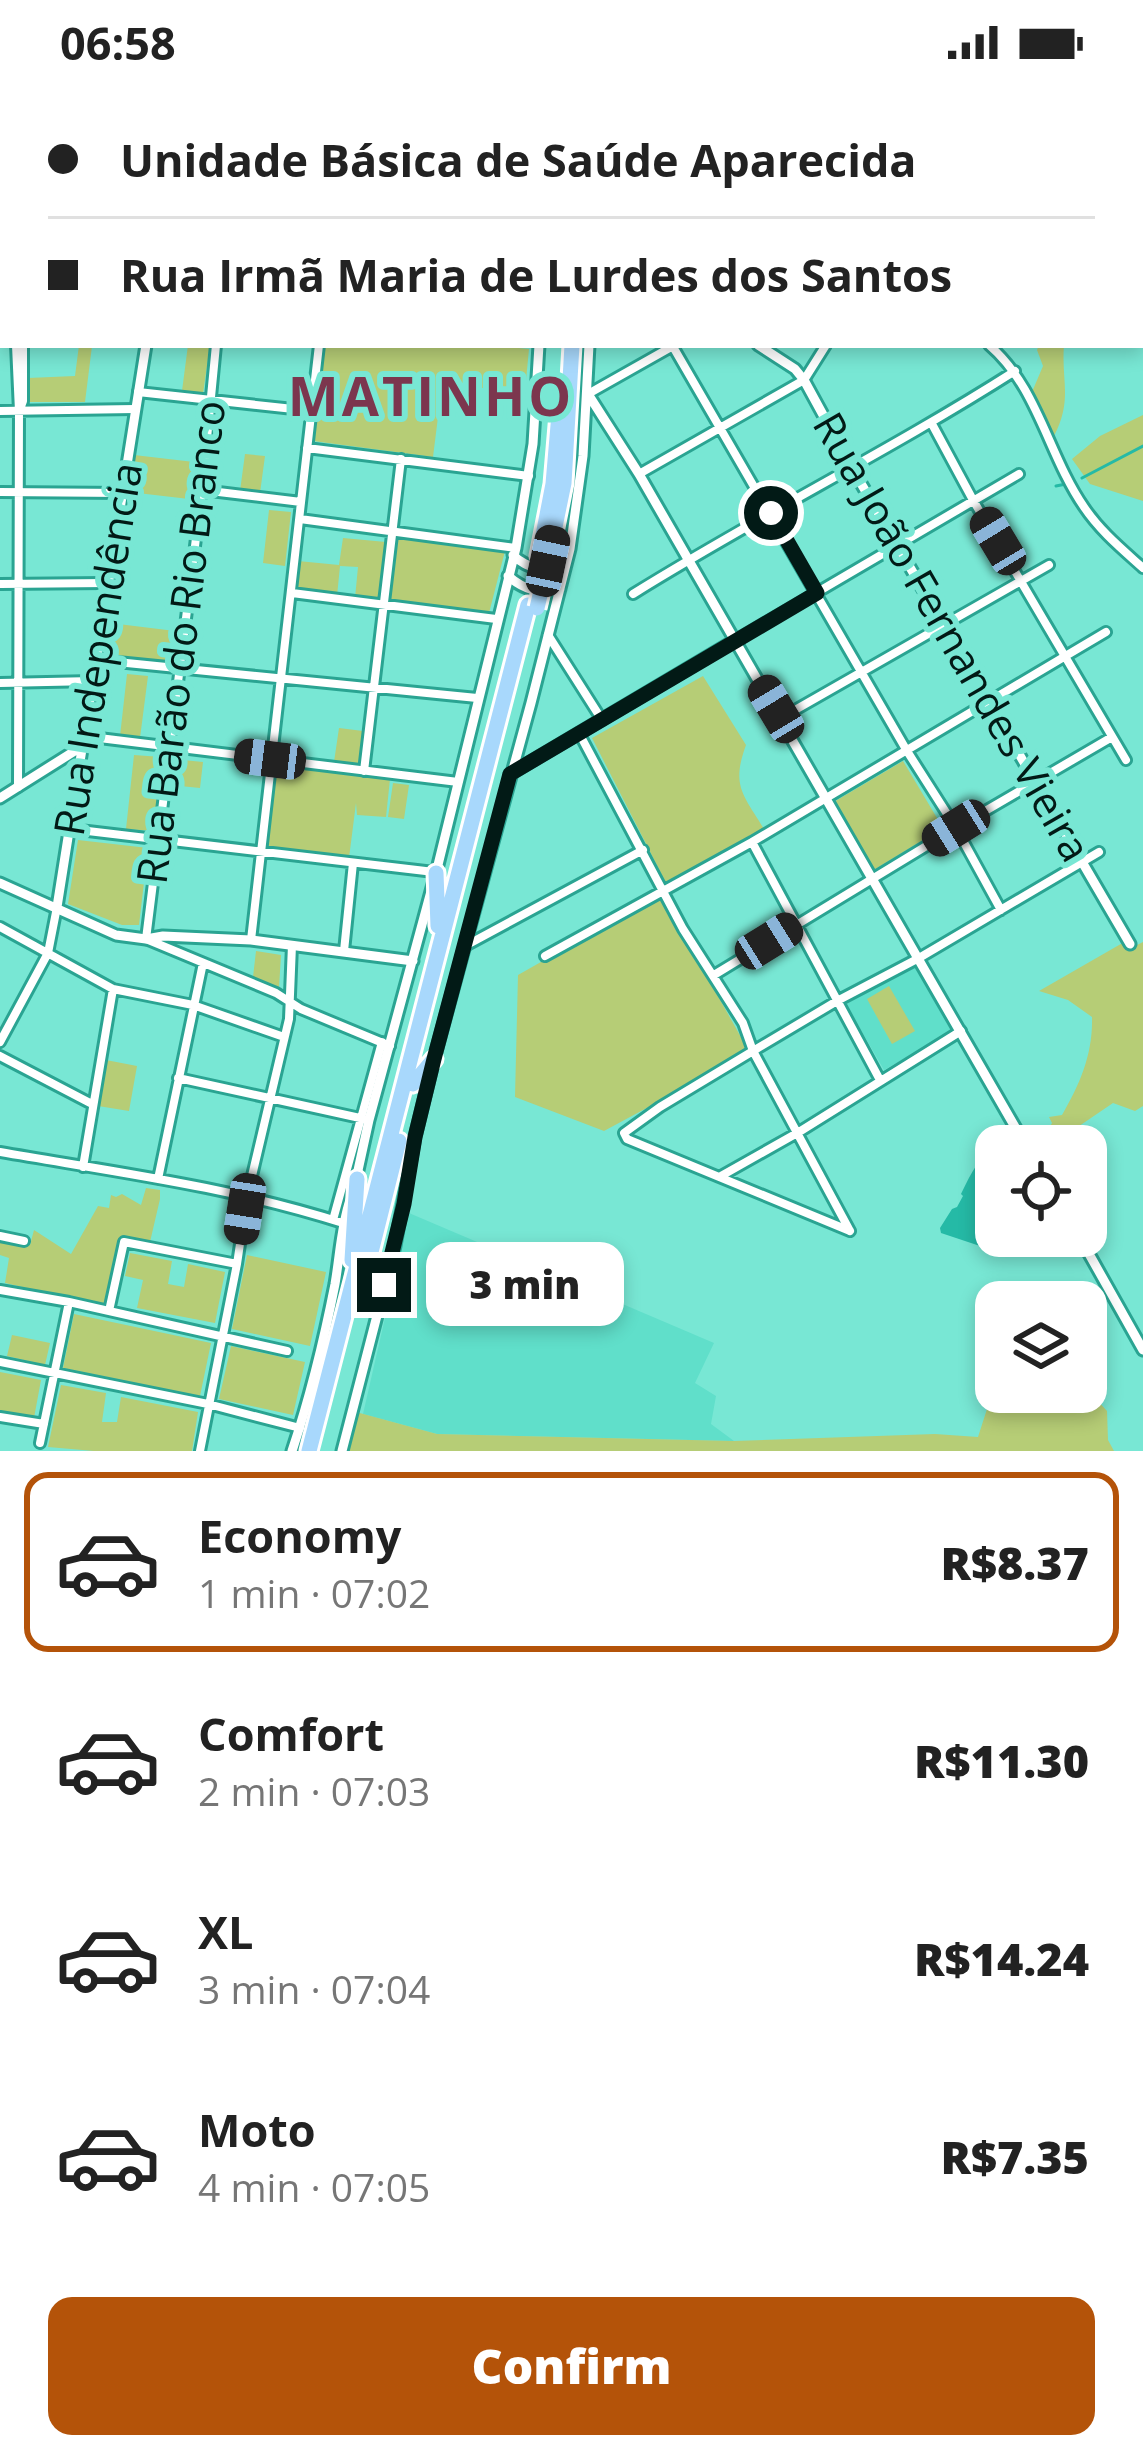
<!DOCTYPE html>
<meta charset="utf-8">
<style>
body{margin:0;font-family:"Open Sans",sans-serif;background:#f6f6f6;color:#222;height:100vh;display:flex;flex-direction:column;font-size:45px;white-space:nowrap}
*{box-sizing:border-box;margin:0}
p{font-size:39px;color:#767676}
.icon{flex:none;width:66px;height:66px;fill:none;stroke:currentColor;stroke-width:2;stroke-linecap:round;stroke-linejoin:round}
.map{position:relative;height:1367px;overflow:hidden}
.panel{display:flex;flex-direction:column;background:#fff;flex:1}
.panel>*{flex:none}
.top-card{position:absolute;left:0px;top:0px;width:1143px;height:264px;box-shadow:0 6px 18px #0003;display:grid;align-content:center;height:264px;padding:0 48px;background:#fff}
.controls{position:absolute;left:975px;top:1041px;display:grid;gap:24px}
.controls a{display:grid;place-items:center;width:132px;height:132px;border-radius:24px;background:#fff;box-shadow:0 6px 18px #0003;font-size:60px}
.end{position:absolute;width:54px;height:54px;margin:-27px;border:15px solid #021a16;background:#fff;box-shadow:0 0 0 6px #fff}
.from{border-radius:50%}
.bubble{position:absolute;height:84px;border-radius:24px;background:#fff;box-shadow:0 6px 18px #0003;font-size:39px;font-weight:800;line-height:84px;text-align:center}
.car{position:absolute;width:36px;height:72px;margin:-36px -18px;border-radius:15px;box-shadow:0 0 9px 3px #0007;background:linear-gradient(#222 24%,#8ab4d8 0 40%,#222 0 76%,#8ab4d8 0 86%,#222 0)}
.top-card b{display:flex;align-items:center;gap:42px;height:114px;font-size:45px}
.top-card b+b{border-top:3px solid #e0e0e0}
.top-card i{width:30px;height:30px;background:#222}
ul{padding:21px 0 0;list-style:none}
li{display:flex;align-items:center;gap:36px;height:180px;margin:0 24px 18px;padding:0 24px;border:6px solid transparent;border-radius:24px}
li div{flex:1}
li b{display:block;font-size:45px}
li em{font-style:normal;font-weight:800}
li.selected{border-color:#b45309}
li>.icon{width:108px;height:108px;stroke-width:1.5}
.action{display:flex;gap:24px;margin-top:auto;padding:24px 48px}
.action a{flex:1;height:138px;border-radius:24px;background:#b45309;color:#fff;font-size:48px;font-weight:800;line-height:138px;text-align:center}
.status{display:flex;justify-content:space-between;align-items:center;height:84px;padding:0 60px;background:#fff;direction:ltr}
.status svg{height:33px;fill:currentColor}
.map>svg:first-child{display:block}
.built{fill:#60dfca}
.green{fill:#b6cd76}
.water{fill:#25baa6}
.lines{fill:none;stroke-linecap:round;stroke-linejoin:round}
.stream{stroke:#25baa6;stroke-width:3}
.river{stroke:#25baa6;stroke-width:10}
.street-casing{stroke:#2aa492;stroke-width:14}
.secondary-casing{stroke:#2aa492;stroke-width:15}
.highway-casing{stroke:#fff;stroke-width:21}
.street{stroke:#fff;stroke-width:8}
.secondary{stroke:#fff;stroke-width:9}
.highway{stroke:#a8d8fc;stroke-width:15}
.highway-bridge-casing{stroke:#fff;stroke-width:21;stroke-linecap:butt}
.highway-bridge{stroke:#a8d8fc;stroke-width:15}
.route{stroke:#021a16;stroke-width:15}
.labels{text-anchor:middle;stroke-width:12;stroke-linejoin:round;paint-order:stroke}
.street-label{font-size:42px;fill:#021a16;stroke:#78e7d4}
.district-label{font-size:54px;font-weight:bold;letter-spacing:3px;fill:#7c364e;stroke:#78e7d4}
</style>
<div class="status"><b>06:58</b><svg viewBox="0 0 49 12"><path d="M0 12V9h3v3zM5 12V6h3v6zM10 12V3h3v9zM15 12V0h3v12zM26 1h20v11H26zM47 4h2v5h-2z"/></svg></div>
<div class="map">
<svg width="1143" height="1367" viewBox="0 0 1143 1367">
<rect width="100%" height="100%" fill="#78e7d4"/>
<path class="built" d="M916,881L953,947L884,986L846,920Z
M409,1129L714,1259L695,1299L716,1312L711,1340L734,1357L437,1350L363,1330Z"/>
<path class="green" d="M752,0H1143V260H1140V3H753Z
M79,261L92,262L85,318H28V294L75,292Z
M188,261H210L203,310L182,307Z
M324,261H485L529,265L525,307L442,301L433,373L313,357Z
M1039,261H1064C1061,297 1073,315 1054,352L1032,308L1043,282L1037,266Z
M1143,331V417L1090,400L1072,375L1100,352Z
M245,370L265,372L260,409L240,407Z
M134,371L194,378L189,415L129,408Z
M269,426L291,428L285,482L263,479Z
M397,452L505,467L489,529L388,516Z
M343,454L386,458L380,517L355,514L358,483L340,482L337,512L295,508L298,477L339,481Z
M110,539L175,547L171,581L105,573Z
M127,590L148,592L140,654L120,652Z
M703,592L746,661C731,702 743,710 764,745L666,799L592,654Z
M339,644L363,647L358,682L334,678Z
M134,671L161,673L154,747L126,745Z
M173,675L203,678L200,704L170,701Z
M903,677L943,744L872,787L832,719Z
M273,682L390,695L386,733L357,731L356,719L349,774L263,763Z
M393,699L409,701L404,735L388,733Z
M78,756L148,764L139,841H122L68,820Z
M661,810L747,964L656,1019L604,1047L515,1013L518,891Z
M1126,857L1131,864L1143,858V1022L1135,1027L1113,1019L1063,1053L1060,1062H1039L1052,1039L1049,1033L1062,1031C1080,1000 1093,970 1092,933L1068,916L1039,907Z
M256,867L281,871L279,904L253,893Z
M889,902L915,947L892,960L867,915Z
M106,976L137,982L129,1027L98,1022Z
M146,1104L160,1106V1115L150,1158L123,1155L105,1222L5,1199L9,1174L0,1171V1156L30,1161L34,1146L71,1170L98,1122L109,1124L111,1111L116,1113L122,1110L141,1121Z
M130,1169L172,1177L168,1200L184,1203L188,1180L225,1188L215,1239L137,1224L143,1196L125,1192Z
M247,1171L326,1188L310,1262L232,1245Z
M74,1230L211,1259L200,1312L63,1284Z
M12,1251L50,1259L45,1281L7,1272Z
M231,1262L305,1278L293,1331L219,1315Z
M0,1288L41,1296L34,1334L0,1328Z
M996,1297V1308H1086V1304L1107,1327L1108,1356L1114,1367H347L356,1328L437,1350L734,1357L935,1350L978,1353Z
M61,1301L106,1309L102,1338H117L121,1313L198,1328L192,1367H94L48,1363Z"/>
<path class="water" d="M1001,1054L1008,1062H996V1152H1014L1007,1167L980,1162L941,1149L940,1144L952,1125L957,1123L963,1112L961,1110C971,1089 982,1068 1001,1054Z"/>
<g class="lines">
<path class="stream" d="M853,3L856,0
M1082,394L1143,362
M1056,402L1066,400"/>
<path class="river" d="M1003,0L1010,3
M1075,3L1081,0"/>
<defs>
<path id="street" d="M25,0V3
M237,0V3
M244,0V3
M18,3V0
M469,3V0
M0,26H3
M0,180H3
M0,253H3
M16,261L19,327L18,703
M216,261L202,406L146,855L276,909L301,925L390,962
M672,261L907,667L956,744L1001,826
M989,261C1038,303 1048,371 1084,423C1100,447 1122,465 1143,484
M138,308L312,327
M588,310L673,262
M20,325L23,317V261
M0,327L135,325
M932,340L973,416L1126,676
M307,364L529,392
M639,390L804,296L826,261
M202,406L301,418
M0,408L123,409
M300,435L516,464
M0,500L107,499
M292,509L496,535
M633,510C758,432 891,366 1015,287
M548,551L602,636
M734,557L1019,390
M97,576L477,614
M0,599L94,597
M781,634L1049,481
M579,649L683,845L743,939L753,967L850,1147
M83,652L458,698
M364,687L401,375
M71,745L434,788
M752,758L880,996
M0,843L113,905L193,921L284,953
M251,856L319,261
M465,862L643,766
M344,867L353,779
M545,872L752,758L1106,548
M714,891L956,744L1112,653
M0,958L48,869L57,823
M0,972L92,1020
M178,994L369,1036
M0,1068C115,1088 231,1103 343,1139
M83,1083L113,905
M721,1092L799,1048L961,947
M158,1095L203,879
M333,1136L382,958
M850,1147L627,1055L624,1049L660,1023L753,967L837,917L919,874L1099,768
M0,1152L24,1157
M0,1206L69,1218L287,1267
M109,1227L124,1158L237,1180
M0,1278L208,1320L300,1344
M0,1333L44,1340
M40,1359L69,1218
M200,1367L237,1180L247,1113L289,935L292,861"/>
<path id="secondary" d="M154,0V3
M548,3V0
M608,3V0
M0,107H3
M758,261L795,285L804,296L852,384L1130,860
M588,310L639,390L1026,1062
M513,471C527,486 548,484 561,499
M508,492C524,506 539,510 560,505
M510,690L734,557
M0,714L81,663
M0,799L116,851L146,855L163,852L251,856L413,877
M57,823L146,261
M355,1100L369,1036L436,789L516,464L533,360L539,261
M1079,1152L1143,1266
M292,1367C310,1313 324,1256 335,1200C340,1171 341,1143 350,1116
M342,1367L395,1162L415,1053L434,975L531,619L570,465L583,372L589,261"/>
<path id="highway" d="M574,3V0
M584,3V0
M539,472L553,400L559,330
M548,477L564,399L572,261
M436,789L438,842
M413,1000L434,975
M352,1176L357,1095
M364,1196L399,1057
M309,1367L528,521"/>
</defs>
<use href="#street" class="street-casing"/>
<use href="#secondary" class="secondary-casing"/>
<use href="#highway" class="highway-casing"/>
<use href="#street" class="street"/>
<use href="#secondary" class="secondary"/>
<use href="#highway" class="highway"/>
<defs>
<path id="highway-bridge" d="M537,524L548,477"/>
</defs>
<use href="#highway-bridge" class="highway-bridge-casing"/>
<use href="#highway-bridge" class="highway-bridge"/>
</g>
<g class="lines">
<path class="route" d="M384,1201L404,1120L415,1053L434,975L510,690L817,509L771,429"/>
</g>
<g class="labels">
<g class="street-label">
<text transform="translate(952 553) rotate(60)" y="15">Rua João Fernandes Vieira</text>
<text transform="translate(181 558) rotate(-83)" y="15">Rua Barão do Rio Branco</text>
<text transform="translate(98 565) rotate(-81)" y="15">Rua Independência</text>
</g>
<g class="district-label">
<text x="431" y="332">MATINHO</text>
</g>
</g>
</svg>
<div class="controls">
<a><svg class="icon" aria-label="locate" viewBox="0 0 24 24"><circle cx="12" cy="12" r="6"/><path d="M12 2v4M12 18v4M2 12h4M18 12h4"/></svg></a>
<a><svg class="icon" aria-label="layers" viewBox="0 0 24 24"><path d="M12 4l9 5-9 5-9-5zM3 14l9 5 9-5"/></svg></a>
</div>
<i class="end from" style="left:771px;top:429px"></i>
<i class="end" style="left:384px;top:1201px"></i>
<div class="bubble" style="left:426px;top:1158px;width:198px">3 min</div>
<i class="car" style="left:998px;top:457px;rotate:329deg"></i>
<i class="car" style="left:548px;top:477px;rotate:12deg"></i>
<i class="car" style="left:776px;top:625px;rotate:329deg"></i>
<i class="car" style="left:270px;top:675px;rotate:277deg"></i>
<i class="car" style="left:956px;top:744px;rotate:238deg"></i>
<i class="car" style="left:769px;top:857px;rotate:58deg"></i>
<i class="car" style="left:245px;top:1125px;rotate:189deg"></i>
<div class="top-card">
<b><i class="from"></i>Unidade Básica de Saúde Aparecida</b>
<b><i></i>Rua Irmã Maria de Lurdes dos Santos</b>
</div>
</div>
<section class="panel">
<ul>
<li class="selected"><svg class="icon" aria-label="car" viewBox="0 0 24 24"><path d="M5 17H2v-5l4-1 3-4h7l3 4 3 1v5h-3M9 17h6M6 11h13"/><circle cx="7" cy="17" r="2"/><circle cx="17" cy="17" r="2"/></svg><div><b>Economy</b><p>1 min · 07:02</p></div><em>R$8.37</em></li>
<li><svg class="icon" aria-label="car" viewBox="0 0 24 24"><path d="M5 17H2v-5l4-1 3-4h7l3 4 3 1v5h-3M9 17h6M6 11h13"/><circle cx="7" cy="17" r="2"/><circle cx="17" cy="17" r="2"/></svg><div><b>Comfort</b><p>2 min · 07:03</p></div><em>R$11.30</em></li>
<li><svg class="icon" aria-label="car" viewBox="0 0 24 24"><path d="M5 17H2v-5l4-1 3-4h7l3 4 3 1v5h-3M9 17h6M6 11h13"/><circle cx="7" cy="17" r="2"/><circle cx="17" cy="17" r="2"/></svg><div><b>XL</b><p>3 min · 07:04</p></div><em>R$14.24</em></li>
<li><svg class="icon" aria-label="car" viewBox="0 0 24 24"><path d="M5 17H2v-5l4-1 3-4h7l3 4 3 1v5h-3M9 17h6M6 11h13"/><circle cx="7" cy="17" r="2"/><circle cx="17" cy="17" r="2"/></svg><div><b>Moto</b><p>4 min · 07:05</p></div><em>R$7.35</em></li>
</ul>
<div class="action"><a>Confirm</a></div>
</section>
